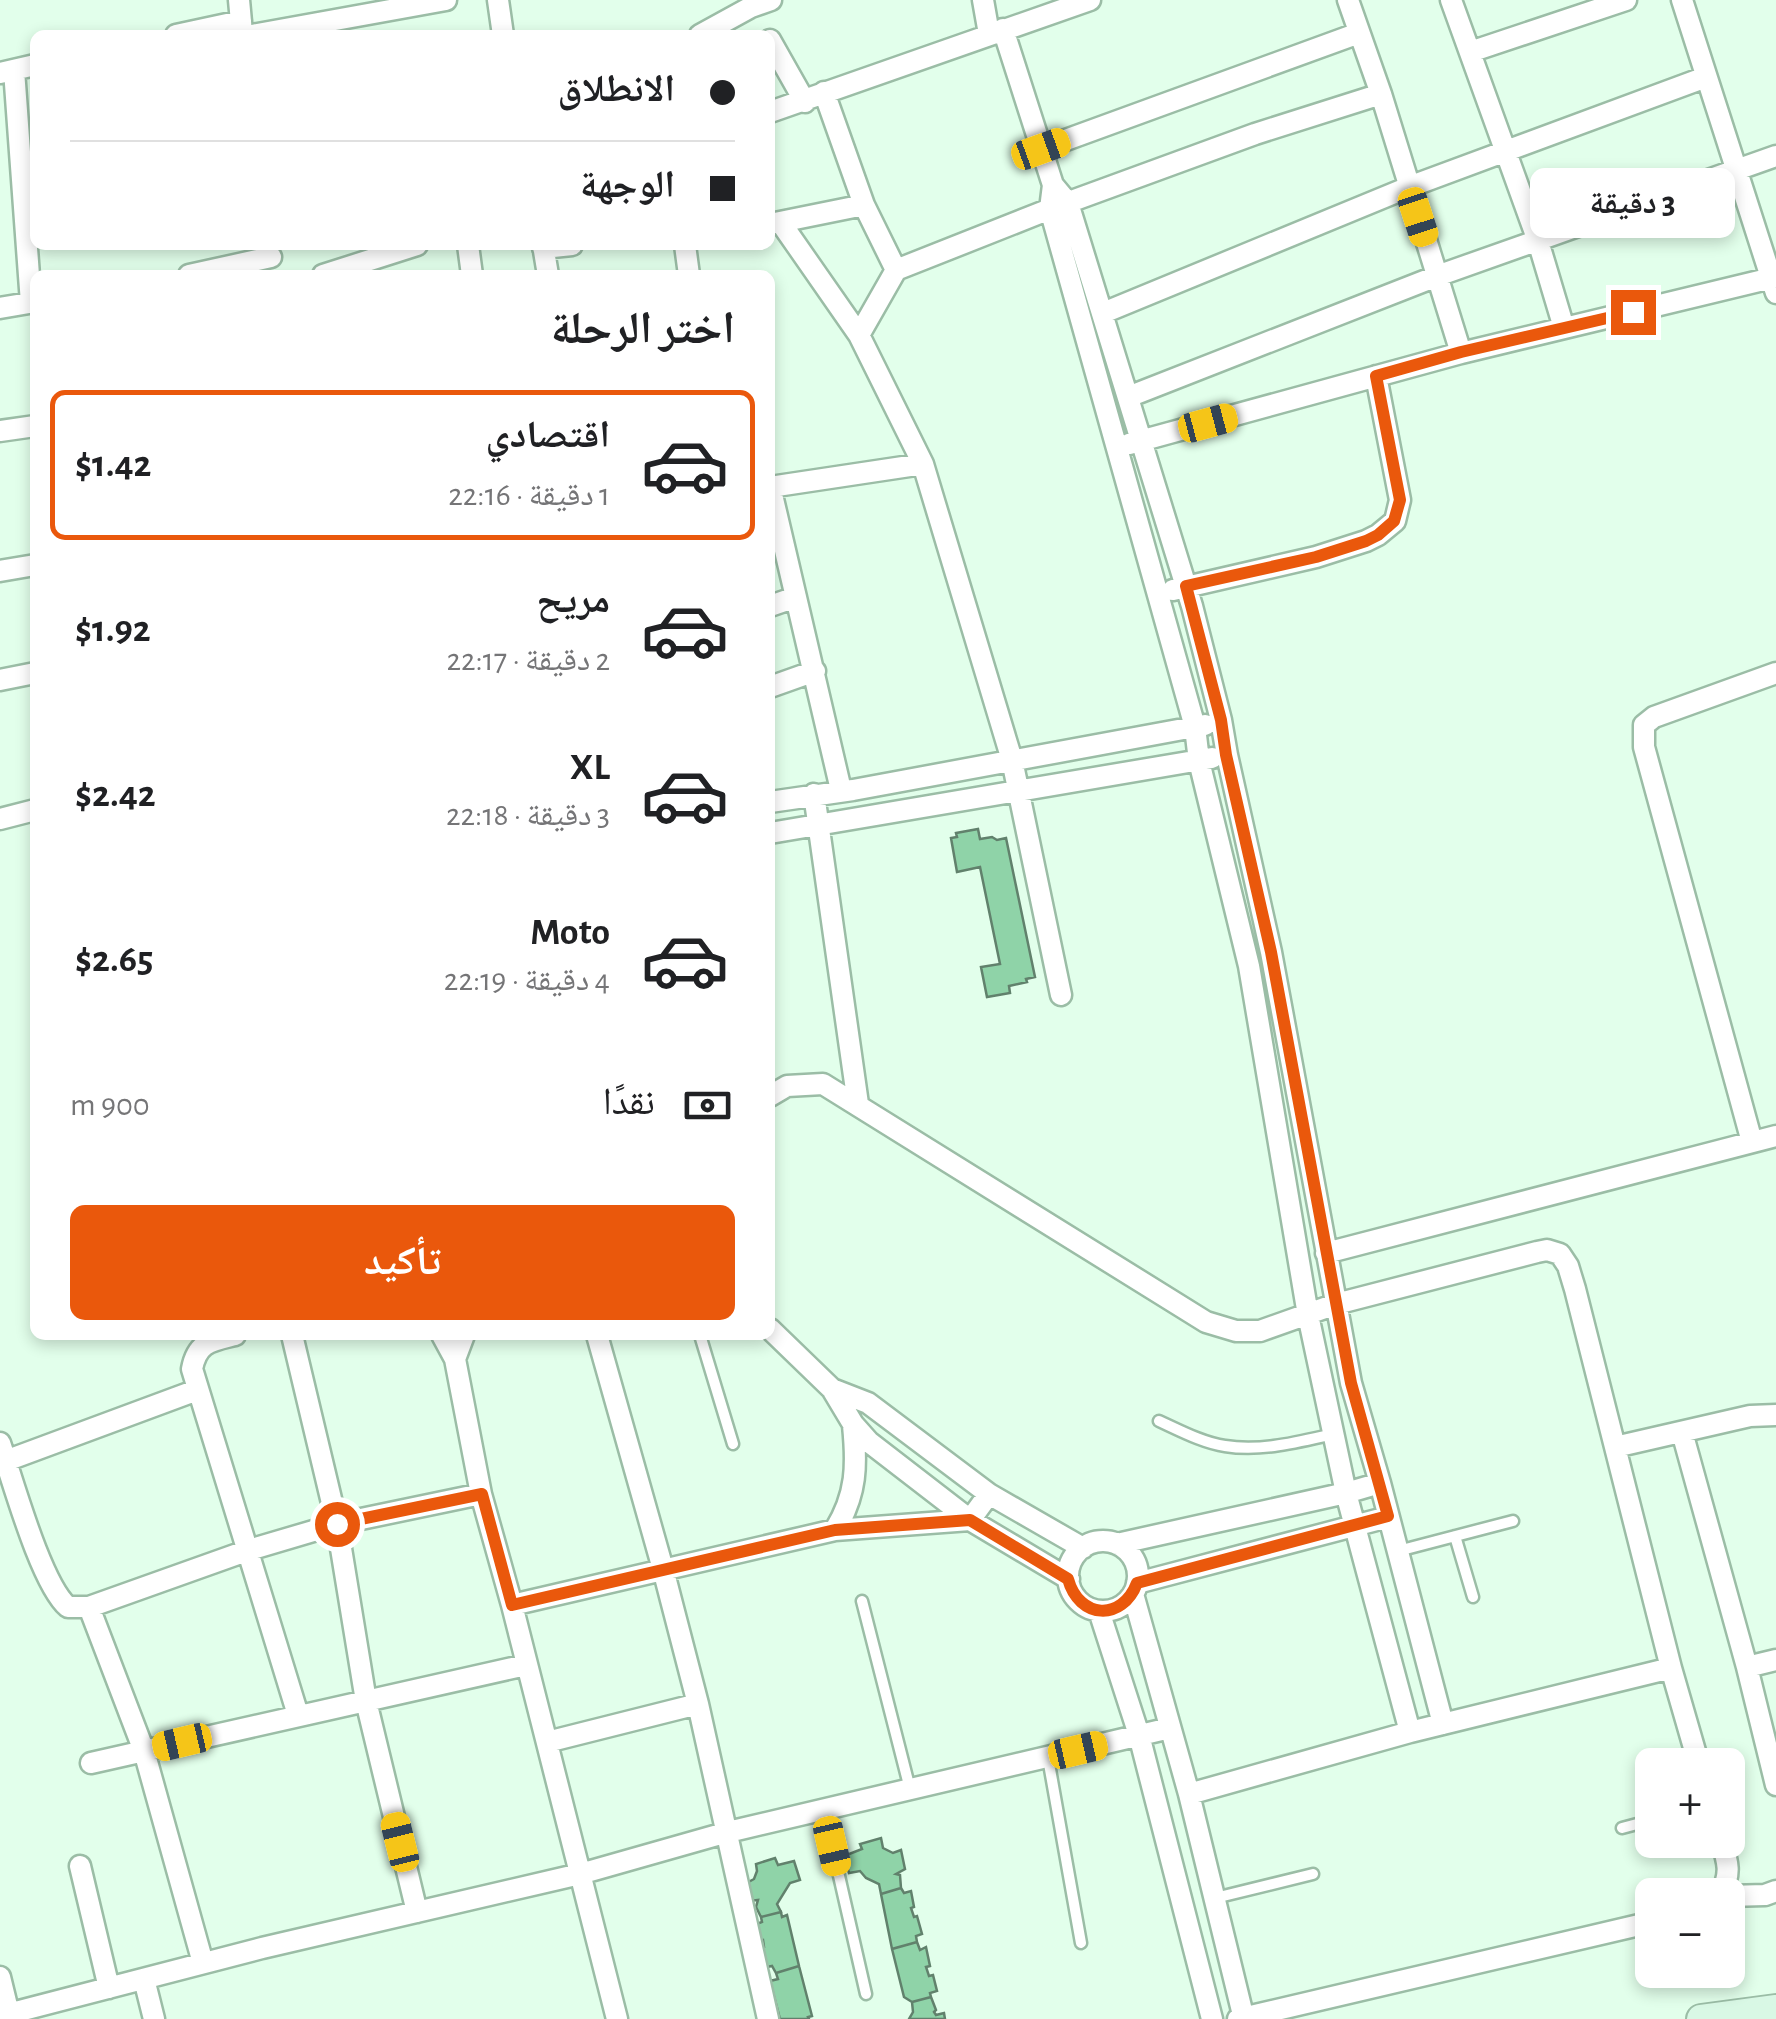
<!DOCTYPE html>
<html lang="ar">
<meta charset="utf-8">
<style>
body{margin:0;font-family:"Alegreya Sans","Noto Naskh Arabic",sans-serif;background:#f2f2f2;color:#202124;direction:rtl;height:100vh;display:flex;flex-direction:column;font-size:38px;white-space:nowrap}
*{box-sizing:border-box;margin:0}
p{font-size:32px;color:#757577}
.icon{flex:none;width:55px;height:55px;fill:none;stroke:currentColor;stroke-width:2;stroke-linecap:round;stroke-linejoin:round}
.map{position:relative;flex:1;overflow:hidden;direction:ltr}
.sheet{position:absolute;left:30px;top:270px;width:745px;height:1070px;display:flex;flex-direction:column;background:#fff;border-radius:15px;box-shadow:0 5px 15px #0003;direction:rtl}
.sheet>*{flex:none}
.banner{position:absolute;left:30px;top:30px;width:745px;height:220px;border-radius:15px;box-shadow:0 5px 15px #0003;direction:rtl;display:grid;align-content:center;height:220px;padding:0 40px;background:#fff}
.controls{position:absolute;left:1635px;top:1748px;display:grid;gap:20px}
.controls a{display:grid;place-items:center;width:110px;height:110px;border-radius:15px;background:#fff;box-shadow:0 5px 15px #0003;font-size:50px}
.end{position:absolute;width:45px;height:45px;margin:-22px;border:12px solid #ea580c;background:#fff;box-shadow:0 0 0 5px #fff}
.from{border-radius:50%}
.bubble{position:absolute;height:70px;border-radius:15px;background:#fff;box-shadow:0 5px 15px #0003;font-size:32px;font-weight:700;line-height:70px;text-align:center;direction:rtl}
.car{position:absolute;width:30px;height:60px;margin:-30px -15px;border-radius:12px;box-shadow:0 0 8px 2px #0007;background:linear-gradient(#f5c518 24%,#345 0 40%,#f5c518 0 76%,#345 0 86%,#f5c518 0)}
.banner b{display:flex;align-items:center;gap:35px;height:95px;font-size:38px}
.banner b+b{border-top:2px solid #e0e0e0}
.banner i{width:25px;height:25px;background:#202124}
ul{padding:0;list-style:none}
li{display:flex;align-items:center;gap:30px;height:150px;margin:0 20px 15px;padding:0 20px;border:5px solid transparent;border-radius:15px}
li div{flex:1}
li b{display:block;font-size:38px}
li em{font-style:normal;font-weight:700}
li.active{border-color:#ea580c}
li>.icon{width:90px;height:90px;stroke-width:1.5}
h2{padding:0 40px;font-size:45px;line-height:120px}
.pay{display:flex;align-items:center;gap:25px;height:110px;padding:0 40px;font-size:38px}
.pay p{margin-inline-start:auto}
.button{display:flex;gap:20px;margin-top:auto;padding:20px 40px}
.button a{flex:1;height:115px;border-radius:15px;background:#ea580c;color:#fff;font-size:40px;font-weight:700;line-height:115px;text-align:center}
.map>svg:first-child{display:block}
.building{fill:#8fd3a8;stroke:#61816c;stroke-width:2.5}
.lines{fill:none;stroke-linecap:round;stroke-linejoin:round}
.lane-casing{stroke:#9bbda6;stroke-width:15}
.street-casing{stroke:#9bbda6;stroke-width:25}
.secondary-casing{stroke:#9bbda6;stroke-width:32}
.lane{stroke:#fff;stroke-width:10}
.street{stroke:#fff;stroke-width:20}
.secondary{stroke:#d9f8e5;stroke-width:28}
.route{stroke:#ea580c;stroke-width:12}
</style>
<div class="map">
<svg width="1776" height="2019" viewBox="0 0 1776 2019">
<rect width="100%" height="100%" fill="#e2ffeb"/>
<path class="building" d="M978,829L980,839L992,837L997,840L1006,838L1035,977L1026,979L1027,982L1009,986L1010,993L987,997L981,967L1000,964L980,867L957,872L951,838L957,837L956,833Z
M881,1838L883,1848L893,1853L901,1850L905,1869L896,1874L900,1875L901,1888L881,1894L879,1884L866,1878L860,1871L849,1873L844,1856L862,1849L860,1844Z
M775,1858L778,1865L794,1861L800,1880L790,1883L777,1904L781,1912L761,1917L756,1907L758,1900L749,1901L745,1884L754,1879L757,1871L756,1864Z
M901,1888L904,1893L911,1891L914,1907L911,1908L914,1917L917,1916L922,1934L916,1936L917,1942L892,1949L881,1894Z
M781,1912L782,1917L787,1915L799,1966L776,1973L772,1966L767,1967L759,1950L764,1947L763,1940L758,1941L754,1925L762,1922L761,1917Z
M917,1942L920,1950L926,1947L930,1966L926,1967L929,1976L933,1975L937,1991L930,1993L931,1997L912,2002L904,1997L892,1949Z
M799,1966L812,2016L808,2017L809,2019H780L770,1981L778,1979L776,1973Z
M931,1997L936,2010L934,2012L936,2015L944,2013L945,2019H909L913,2012L912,2002Z"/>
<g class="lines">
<defs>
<path id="lane" d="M700,1335L733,1444
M1159,1421C1179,1430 1203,1443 1225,1446C1261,1452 1298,1442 1334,1434
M1455,1536L1473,1597
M1398,1551L1513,1521
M862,1601L910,1789
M1048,1758L1081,1943
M824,1810L866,1994
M1622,1828L1652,1820
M1215,1898L1313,1874"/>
<path id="street" d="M239,0L242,33
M498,0L503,35
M983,0L989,34
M1348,0L1381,94L1461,353
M1451,0L1538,241L1564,328
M1682,0L1776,293
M1003,29L1053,185L1068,203L1192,606L1221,720L1227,755L1271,952L1351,1383L1380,1483L1443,1724
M176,35L241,21
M252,35L446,0
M700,35L751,7L771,0
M770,40L805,102
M1470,52L1626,0
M14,70L31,303
M0,73L35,65
M824,92L864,205L896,270L1050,209L1255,134L1381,94
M770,112L1090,0
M1041,149L1359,33
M1053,185L1050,209L1195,727L1199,761L1249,966L1308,1315L1346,1493L1410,1732
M781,223L859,335L923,464L1012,760L1061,995
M770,224L864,205
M468,245L472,275
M543,245L548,275
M685,245L689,275
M543,248L572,245
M189,275L271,257
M323,275L417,245
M0,308L35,302
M1103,313L1409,187L1706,77
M859,335L896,270
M1128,397L1437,276L1776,156
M0,431L35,426
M1129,444L1461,353L1776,277
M770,486L841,790
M770,487L923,464
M0,571L35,565
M1173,590L1316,557L1366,541L1378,535L1395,521L1400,500L1376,376
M770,606L796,597
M0,680L35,673
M770,687L815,671
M814,794L858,1104
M770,802L853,790L1205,725
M0,819L35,810
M770,833L1212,758
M770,1096L787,1086L823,1084L1206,1322L1236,1331H1260L1336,1304L1537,1252L1547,1250L1560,1254L1568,1266L1575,1289L1671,1668L1699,1765
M1752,1142L1644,747V725L1654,717L1776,673
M1326,1253L1776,1136
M770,1329L832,1389L853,1424L869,1442L970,1520L1069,1579
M235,1335C211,1341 197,1342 192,1369L298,1715
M292,1335L337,1524L366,1701L417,1912
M442,1335L455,1359L481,1494L512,1605L617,2019
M597,1335L663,1569L698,1704L768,2019
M455,1359L464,1335
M832,1389L868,1403L989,1494L1083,1548
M1682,1432L1747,1667L1776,1785
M0,1443C13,1481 41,1584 68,1607H89L144,1751L203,1963
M1615,1447L1750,1416L1776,1415
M0,1463L197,1390
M835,1530C857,1494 857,1465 853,1425
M1068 1576a35 35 0 1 1 70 0a35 35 0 1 1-70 0Z
M1117,1544L1346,1493L1380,1483
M1137,1583L1388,1517
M1133,1594L1189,1794L1244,2019
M512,1605L835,1530L970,1520L989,1494
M89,1607L249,1550L337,1524L481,1494
M1099,1611L1139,1735L1212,2019
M1747,1667L1776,1660
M547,1742L698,1704
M91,1763L526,1665
M1189,1794L1410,1732L1671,1668
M80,1866L109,1988
M1720,1895C1732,1874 1728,1862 1721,1840
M1728,1896L1765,1895L1776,1891
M0,1977L9,2014
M144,1979L154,2019
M0,2016L262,1948L580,1874L728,1832L1170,1728
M1238,2019L1652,1922"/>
<path id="secondary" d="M1701,2019L1776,2009"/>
</defs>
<use href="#lane" class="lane-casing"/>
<use href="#street" class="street-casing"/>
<use href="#secondary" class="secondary-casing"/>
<use href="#lane" class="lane"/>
<use href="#street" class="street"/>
<use href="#secondary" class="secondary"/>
</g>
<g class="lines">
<path class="route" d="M337,1524L482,1494L512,1605L835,1530L970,1520L1068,1579C1079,1619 1122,1622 1137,1583L1388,1516L1351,1383L1271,952L1226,755L1221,720L1186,586L1316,557L1366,541L1378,535L1394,521L1400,500L1376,376L1461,352L1633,312"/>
</g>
</svg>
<div class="controls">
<a>+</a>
<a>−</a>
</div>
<i class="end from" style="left:337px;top:1524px"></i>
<i class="end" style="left:1633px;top:312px"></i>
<div class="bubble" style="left:1530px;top:168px;width:205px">3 دقيقة</div>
<i class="car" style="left:1041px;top:149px;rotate:70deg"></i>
<i class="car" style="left:1418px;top:217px;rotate:162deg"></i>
<i class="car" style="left:1208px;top:423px;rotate:75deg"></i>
<i class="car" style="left:182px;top:1742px;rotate:257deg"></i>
<i class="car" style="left:1078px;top:1750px;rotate:77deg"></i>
<i class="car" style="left:400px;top:1842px;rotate:346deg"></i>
<i class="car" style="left:832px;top:1846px;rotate:167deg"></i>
<div class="banner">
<b><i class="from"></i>الانطلاق</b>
<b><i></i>الوجهة</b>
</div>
<section class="sheet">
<h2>اختر الرحلة</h2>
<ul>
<li class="active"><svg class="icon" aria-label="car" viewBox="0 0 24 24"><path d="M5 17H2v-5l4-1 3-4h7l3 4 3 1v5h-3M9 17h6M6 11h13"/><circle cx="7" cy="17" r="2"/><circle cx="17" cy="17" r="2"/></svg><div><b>اقتصادي</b><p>1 دقيقة · 22:16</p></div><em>$1.42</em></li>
<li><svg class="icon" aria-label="car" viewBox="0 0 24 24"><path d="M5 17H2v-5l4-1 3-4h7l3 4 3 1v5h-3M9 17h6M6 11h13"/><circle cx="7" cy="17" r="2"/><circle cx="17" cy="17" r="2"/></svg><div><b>مريح</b><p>2 دقيقة · 22:17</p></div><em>$1.92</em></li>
<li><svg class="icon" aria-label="car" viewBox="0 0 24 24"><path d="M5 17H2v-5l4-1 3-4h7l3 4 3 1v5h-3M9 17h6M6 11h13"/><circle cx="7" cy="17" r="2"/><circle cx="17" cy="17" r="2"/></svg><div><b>XL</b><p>3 دقيقة · 22:18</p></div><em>$2.42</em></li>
<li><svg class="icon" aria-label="car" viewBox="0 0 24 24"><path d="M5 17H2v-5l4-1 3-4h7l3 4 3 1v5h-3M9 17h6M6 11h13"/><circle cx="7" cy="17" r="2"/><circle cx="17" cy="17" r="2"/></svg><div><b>Moto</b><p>4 دقيقة · 22:19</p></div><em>$2.65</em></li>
</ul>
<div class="pay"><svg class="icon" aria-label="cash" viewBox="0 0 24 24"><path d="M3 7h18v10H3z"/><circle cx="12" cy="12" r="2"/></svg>نقدًا<p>900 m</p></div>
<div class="button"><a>تأكيد</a></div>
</section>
</div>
